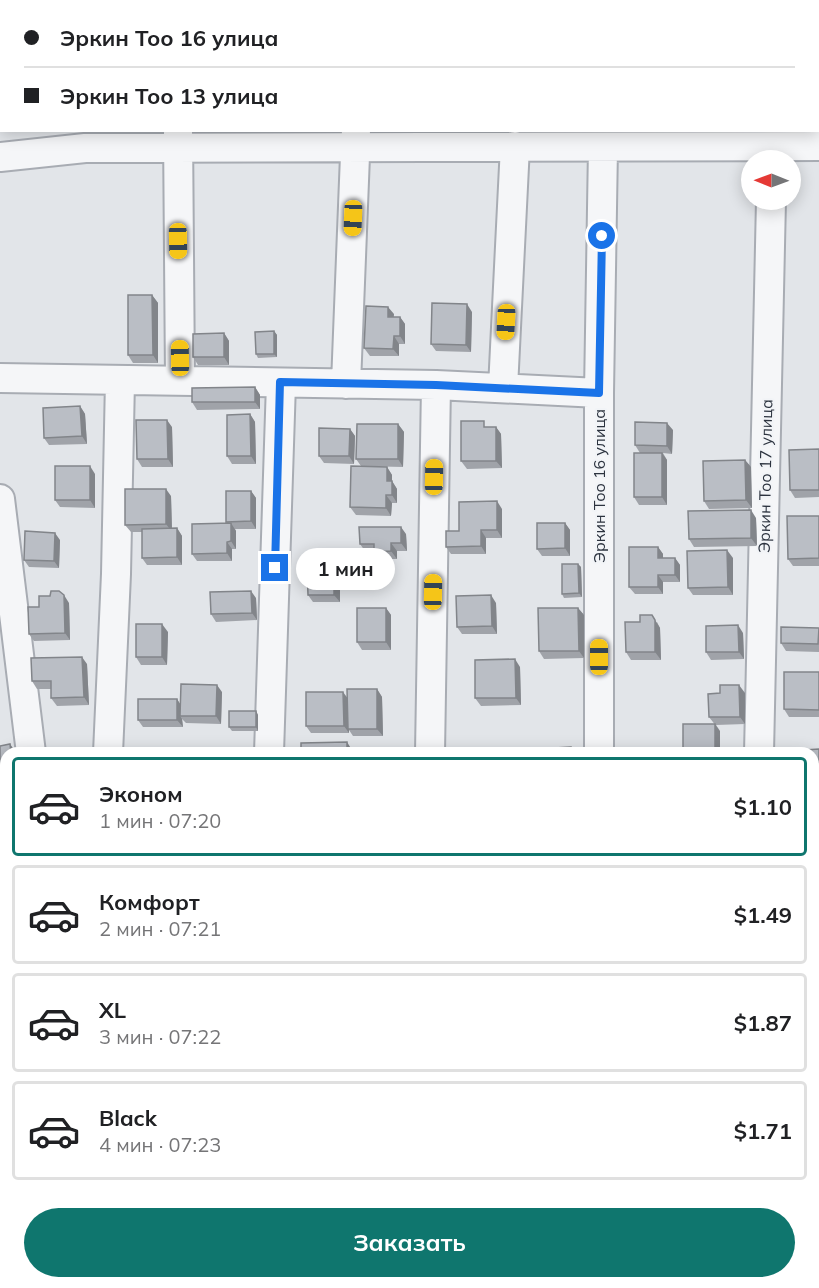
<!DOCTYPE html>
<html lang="ru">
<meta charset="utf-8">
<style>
body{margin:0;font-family:Mulish,sans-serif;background:#f6f6f6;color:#202124;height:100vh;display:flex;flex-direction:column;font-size:22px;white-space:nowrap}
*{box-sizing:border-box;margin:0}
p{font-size:20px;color:#757577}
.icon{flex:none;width:33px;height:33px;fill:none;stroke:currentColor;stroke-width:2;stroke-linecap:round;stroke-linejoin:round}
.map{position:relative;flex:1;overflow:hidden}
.sheet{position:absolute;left:0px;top:747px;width:819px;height:542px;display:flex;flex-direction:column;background:#fff;border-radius:18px 18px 0 0;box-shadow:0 3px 15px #0003}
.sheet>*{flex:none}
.guide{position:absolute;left:0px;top:0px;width:819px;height:132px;box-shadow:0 3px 15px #0003;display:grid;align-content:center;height:132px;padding:0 24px;background:#fff}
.needle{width:39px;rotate:271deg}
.tools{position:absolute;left:741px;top:150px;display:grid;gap:12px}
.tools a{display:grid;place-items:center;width:60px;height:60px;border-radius:50%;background:#fff;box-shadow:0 3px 15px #0003;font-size:30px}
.end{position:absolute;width:27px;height:27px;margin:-14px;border:8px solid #1a73e8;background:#fff;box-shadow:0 0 0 3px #fff}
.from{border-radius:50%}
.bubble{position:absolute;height:42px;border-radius:21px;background:#fff;box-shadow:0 3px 15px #0003;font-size:20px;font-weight:700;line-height:42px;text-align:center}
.car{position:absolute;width:18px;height:36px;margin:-18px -9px;border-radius:8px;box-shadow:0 0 4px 2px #0007;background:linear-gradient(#f5c518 24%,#345 0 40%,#f5c518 0 76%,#345 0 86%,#f5c518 0)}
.guide b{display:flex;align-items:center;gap:21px;height:57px;font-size:22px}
.guide b+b{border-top:2px solid #e0e0e0}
.guide i{width:15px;height:15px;background:#202124}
ul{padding:10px 0 0;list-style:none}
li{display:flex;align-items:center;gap:18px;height:99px;margin:0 12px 9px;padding:0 12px;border:3px solid #e0e0e0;border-radius:6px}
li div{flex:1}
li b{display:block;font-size:22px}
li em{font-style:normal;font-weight:700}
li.selected{border-color:#0f766e}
li>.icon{width:54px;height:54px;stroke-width:1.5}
.button{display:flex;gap:12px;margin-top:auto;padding:12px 24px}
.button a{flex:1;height:69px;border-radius:36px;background:#0f766e;color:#fff;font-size:24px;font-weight:700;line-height:69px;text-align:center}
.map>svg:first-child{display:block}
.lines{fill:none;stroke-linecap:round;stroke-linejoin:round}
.minor-casing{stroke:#a8acb3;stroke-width:32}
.minor{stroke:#f5f6f8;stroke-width:28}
.wall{fill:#a0a3a9}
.shaded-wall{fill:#82858a}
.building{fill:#babec5;stroke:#82858a;stroke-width:1.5}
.route{stroke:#1a73e8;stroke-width:8}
.labels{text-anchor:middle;stroke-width:4.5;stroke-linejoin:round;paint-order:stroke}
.street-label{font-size:16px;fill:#2c333f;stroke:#f2f4f7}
</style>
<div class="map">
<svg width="819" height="1288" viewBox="0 0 819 1288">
<rect width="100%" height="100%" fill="#e2e5e9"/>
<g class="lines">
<defs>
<path id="minor" d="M30,0V2
M184,2V0
M361,2V0
M536,2V0
M714,2V0
M178,130L180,381
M0,157L85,148L819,146
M0,378L436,385L599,393
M346,384L356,130
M503,388L515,146
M0,499L31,753
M108,753L116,574L120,380
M269,753L281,383
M430,753L436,385
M599,753V393L603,147
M759,753L771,200
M96,1282V1288
M591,1288V1282"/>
</defs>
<use href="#minor" class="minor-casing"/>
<use href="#minor" class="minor"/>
</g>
<path class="wall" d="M152,295L158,303V363H133L128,355Z
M472,312L471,352L436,351L431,344Z
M394,314L393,317H400L405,324V344H399V356H370L364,348Z
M274,331L277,335V357L258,358L256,354Z
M224,333L229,341V365H198L193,357Z
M255,387L260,395V409L197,410L192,402Z
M80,406L85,414L87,444L49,445L44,438Z
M250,414L255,422L256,464H232L227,456Z
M398,424L404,432L403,467L361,466L356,459Z
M172,427L173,467H142L137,459Z
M496,427L501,434L502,468L467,469L461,461Z
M350,429L355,436L354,464L324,463L319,456Z
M673,430L672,454L663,453L667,460V505H639L634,497L640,453L635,445Z
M819,449V497L795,498L790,490Z
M745,460L751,467L752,508L709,509L704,501Z
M387,467L392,475V481L397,489V503H392L391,516L356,515L350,507Z
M95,474V508L60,507L55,500Z
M251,491L256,498V529H235L236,531V549H232V561H197L192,554L227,523L226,522Z
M171,496L172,528H177L182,536V565H147L142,558V532H131L125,525Z
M502,509V538H486V554H451L446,547L459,531Z
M819,516V566H793L788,559Z
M756,518L757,546L694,547L689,539Z
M565,523L570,530V556H542L537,549Z
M406,534L407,551H397V559H379L374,551H365L360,544Z
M60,540L59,568L29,567L24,560Z
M658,547L663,554V558H675L680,565V582H663V594H635L629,587Z
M733,558V595H693L688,588Z
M330,560L340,574V602H313L308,595L312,567Z
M578,564L581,567L582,597L564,598L562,594Z
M256,598L257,620L216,622L211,614Z
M69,603L70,640L34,641L29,634L39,607Z
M496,603L497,634H462L457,627Z
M386,608L391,615V650H362L357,642Z
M578,608L584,615V658L544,659L539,651Z
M657,622L660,628L661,660H631L626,652Z
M819,628V652L786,651L781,643Z
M168,632L167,665H141L136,657Z
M743,633L744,659L711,660L706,652Z
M87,664L89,705L57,706L51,698V689H37L32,681Z
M520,667L521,705L481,706L475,698Z
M819,672V717H789L784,709Z
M377,689L382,697L383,736H353L349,730V733H311L306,726L348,698Z
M222,692L221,724L186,723L182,719L183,727H143L138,720L177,699L180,704Z
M745,693V724L716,725L720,731L709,717Z
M256,711L258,715V731H232L229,727Z
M10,744L16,753H6V778L0,779V746Z
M819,749V782H813V753Z
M813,815L819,823V847H813Z
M813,942L819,945V977H813Z
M0,1019L2,1022L6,1065L0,1066Z
M813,1040H819V1079H813Z
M538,1282V1288H498L496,1285Z"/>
<path class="shaded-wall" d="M152,295L158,303V363L153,355Z
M467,304L472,312L471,352L466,345Z
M388,307L394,314L393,324L388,317Z
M400,317L405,324V344L400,336Z
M274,331L277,335V357L274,354Z
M224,333L229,341V365L224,357Z
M394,336L399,344V356L393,349Z
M255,387L260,395V409L255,402Z
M80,406L85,414L87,444L82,436Z
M250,414L255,422L256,464L251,456Z
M167,420L172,427L173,467L168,459Z
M667,423L673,430L672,454L667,446Z
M398,424L404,432L403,467L398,459Z
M496,427L501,434L502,468L496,461Z
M350,429L355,436L354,464L349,456Z
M662,453L667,460V505L662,497Z
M745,460L751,467L752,508L746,500Z
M90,466L95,474V508L90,500Z
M387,467L392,475V489L387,481Z
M392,481L397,489V503L392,495Z
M166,489L171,496L172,532L166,524Z
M251,491L256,498V529L251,521Z
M386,495L392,503L391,516L386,508Z
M497,501L502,509V538L497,530Z
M751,510L756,518L757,546L751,538Z
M231,523L236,531V549L231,541Z
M565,523L570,530V556L565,548Z
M401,527L406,534L407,551L401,543Z
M177,528L182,536V565L177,557Z
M481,530L486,538V554L481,546Z
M55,533L60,540L59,568L54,561Z
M227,542L232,549V561L227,553Z
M391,543L397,551V559L391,551Z
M658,547L663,554V565L658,558Z
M727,550L733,558V595L728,587Z
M675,558L680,565V582L675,575Z
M330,560L340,574V602L334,595Z
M578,564L581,567L582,597L579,593Z
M658,575L663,582V594L658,587Z
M251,591L256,598L257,620L252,613Z
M64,595L69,603L70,640L65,633Z
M491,595L496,603L497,634L492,626Z
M386,608L391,615V650L386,642Z
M578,608L584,615V658L579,651Z
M652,615L660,628L661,660L655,652Z
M162,624L168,632L167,665L162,657Z
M738,625L743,633L744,659L739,652Z
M82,657L87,664L89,705L84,697Z
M515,659L520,667L521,705L516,698Z
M217,685L222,692L221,724L216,716Z
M739,685L745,693V724L740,717Z
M377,689L382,697L383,736L377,729Z
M343,692L349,700V733L344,726Z
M177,699L182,707L180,716L182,719L183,727L177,720Z
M256,711L258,715V731L256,727Z
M715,724L720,731V753H715Z
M347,742L352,750V753H347Z
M10,744L16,753H11Z
M813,815L819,823V847L814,840Z
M817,942L819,945V972L818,970Z
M0,1019L2,1022L6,1064L1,1057L0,1048Z
M813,1083L817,1089L816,1109L813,1104Z
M166,1282H171V1288H166Z
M196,1282H201V1288H196Z
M334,1282H339V1288H334Z
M430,1282H436V1288H430Z
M533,1282H538V1288H534L533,1286Z"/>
<path class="building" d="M128,295H152L153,355H128Z
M432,303L467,304L466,345L431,344Z
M366,306L388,307V317H400V336H394L393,349L364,348Z
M274,331V354H256L255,332Z
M224,333V357H193V334Z
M255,387V402H192V388Z
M80,406L82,436L44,438L43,408Z
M250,414L251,456H227V415Z
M136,420H167L168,459H137Z
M461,421H484V427H496V461H461Z
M635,422L667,423V446L635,445Z
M357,424H398V459H356Z
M319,428L350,429L349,456H319Z
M819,449V490H790L789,450Z
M634,453H662V497H634Z
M745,460L746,500L704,501L703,461Z
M55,466H90V500H55Z
M351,466L387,467V481H392V495H386V508L350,507Z
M125,489H166V524L125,525Z
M226,491H251V521L226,522Z
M497,501V530H481V546L446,547V531H459V502Z
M751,510V538L689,539L688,511Z
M787,516H819V558L788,559Z
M231,523V541L227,542V553L192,554V524Z
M537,523H565V548L537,549Z
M359,527H401V543H391V551L374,552V544H360Z
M177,528V557L142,558V529Z
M25,531L55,533L54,561L24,560Z
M629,547H658V558H675V575H658V587H629Z
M727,550L728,587L688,588L687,551Z
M312,560H330V566H334V595H308L307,566L312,567Z
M562,564H578L579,593L562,594Z
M51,591H59L64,595L65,633L29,634L28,607H39V596H50Z
M251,591L252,613L211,614L210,592Z
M491,595L492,626L457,627L456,596Z
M357,608H386V642H357Z
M538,608H578L579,651H539Z
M640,615H652L655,620V652H626L625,622H640Z
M136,624H162V657H136Z
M738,625L739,652H706V626Z
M781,627L819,628L818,644L781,643Z
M82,657L84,697L51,698V681H32L31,658Z
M515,659L516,698H475V660Z
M784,672H819V710L784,709Z
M181,684L217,685L216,716H180Z
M720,685H739L740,717H709L708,694L720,693Z
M347,689H377V729H348Z
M306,692H343L344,726H306Z
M138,699H177V720H138Z
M229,711H256V727H229Z
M683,724H715V753H683Z
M347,742V753H301V743Z
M10,744L11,753H6V766H0V746Z
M571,747V753H538L537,749Z
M819,749V775H813V753H805V750Z
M184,751L219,752L218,753H184Z
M813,942H817L818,970H813Z
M813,1040H819V1072H813Z
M813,1263H819V1288H795V1282H813Z
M30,1282L64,1283V1288H30Z
M114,1282H166V1288H115Z
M170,1282H196V1288H170Z
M306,1282H334V1288H306Z
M399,1282H430V1288H399Z
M496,1282H533V1286L496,1285Z
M745,1287L775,1288H745Z"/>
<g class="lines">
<path class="route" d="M275,568L280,382L436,385L599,393L602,236"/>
</g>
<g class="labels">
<g class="street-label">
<text transform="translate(765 476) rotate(-89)" y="6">Эркин Тоо 17 улица</text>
<text transform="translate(599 486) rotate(-90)" y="6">Эркин Тоо 16 улица</text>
</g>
</g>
</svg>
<div class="tools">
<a><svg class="needle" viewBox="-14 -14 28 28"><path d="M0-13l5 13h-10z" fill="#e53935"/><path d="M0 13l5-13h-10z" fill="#757577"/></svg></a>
</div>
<i class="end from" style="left:602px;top:236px"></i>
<i class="end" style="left:275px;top:568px"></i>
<div class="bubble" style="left:296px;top:548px;width:99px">1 мин</div>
<i class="car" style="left:353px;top:218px;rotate:182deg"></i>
<i class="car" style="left:178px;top:241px;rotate:179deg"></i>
<i class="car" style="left:506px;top:322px;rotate:183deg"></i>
<i class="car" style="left:180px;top:358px;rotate:359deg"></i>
<i class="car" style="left:434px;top:477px;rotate:1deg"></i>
<i class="car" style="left:433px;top:592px;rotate:1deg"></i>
<i class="car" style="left:599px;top:657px;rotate:0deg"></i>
<div class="guide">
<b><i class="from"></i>Эркин Тоо 16 улица</b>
<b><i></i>Эркин Тоо 13 улица</b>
</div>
<section class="sheet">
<ul>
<li class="selected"><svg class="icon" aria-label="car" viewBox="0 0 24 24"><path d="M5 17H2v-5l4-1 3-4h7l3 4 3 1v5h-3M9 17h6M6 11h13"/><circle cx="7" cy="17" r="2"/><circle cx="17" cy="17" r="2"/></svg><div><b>Эконом</b><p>1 мин · 07:20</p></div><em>$1.10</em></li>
<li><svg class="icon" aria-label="car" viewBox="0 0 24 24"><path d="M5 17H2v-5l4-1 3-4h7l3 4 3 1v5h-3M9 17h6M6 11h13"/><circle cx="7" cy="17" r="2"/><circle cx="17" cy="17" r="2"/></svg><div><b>Комфорт</b><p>2 мин · 07:21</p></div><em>$1.49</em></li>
<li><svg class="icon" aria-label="car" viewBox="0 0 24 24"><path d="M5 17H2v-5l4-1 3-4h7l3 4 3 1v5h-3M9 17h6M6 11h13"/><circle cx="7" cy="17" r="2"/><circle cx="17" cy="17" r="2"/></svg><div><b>XL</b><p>3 мин · 07:22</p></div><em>$1.87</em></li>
<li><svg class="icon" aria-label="car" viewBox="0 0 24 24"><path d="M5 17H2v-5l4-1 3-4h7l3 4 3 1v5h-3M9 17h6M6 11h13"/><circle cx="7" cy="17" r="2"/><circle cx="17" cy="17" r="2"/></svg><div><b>Black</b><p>4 мин · 07:23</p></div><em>$1.71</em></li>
</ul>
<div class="button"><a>Заказать</a></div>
</section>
</div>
